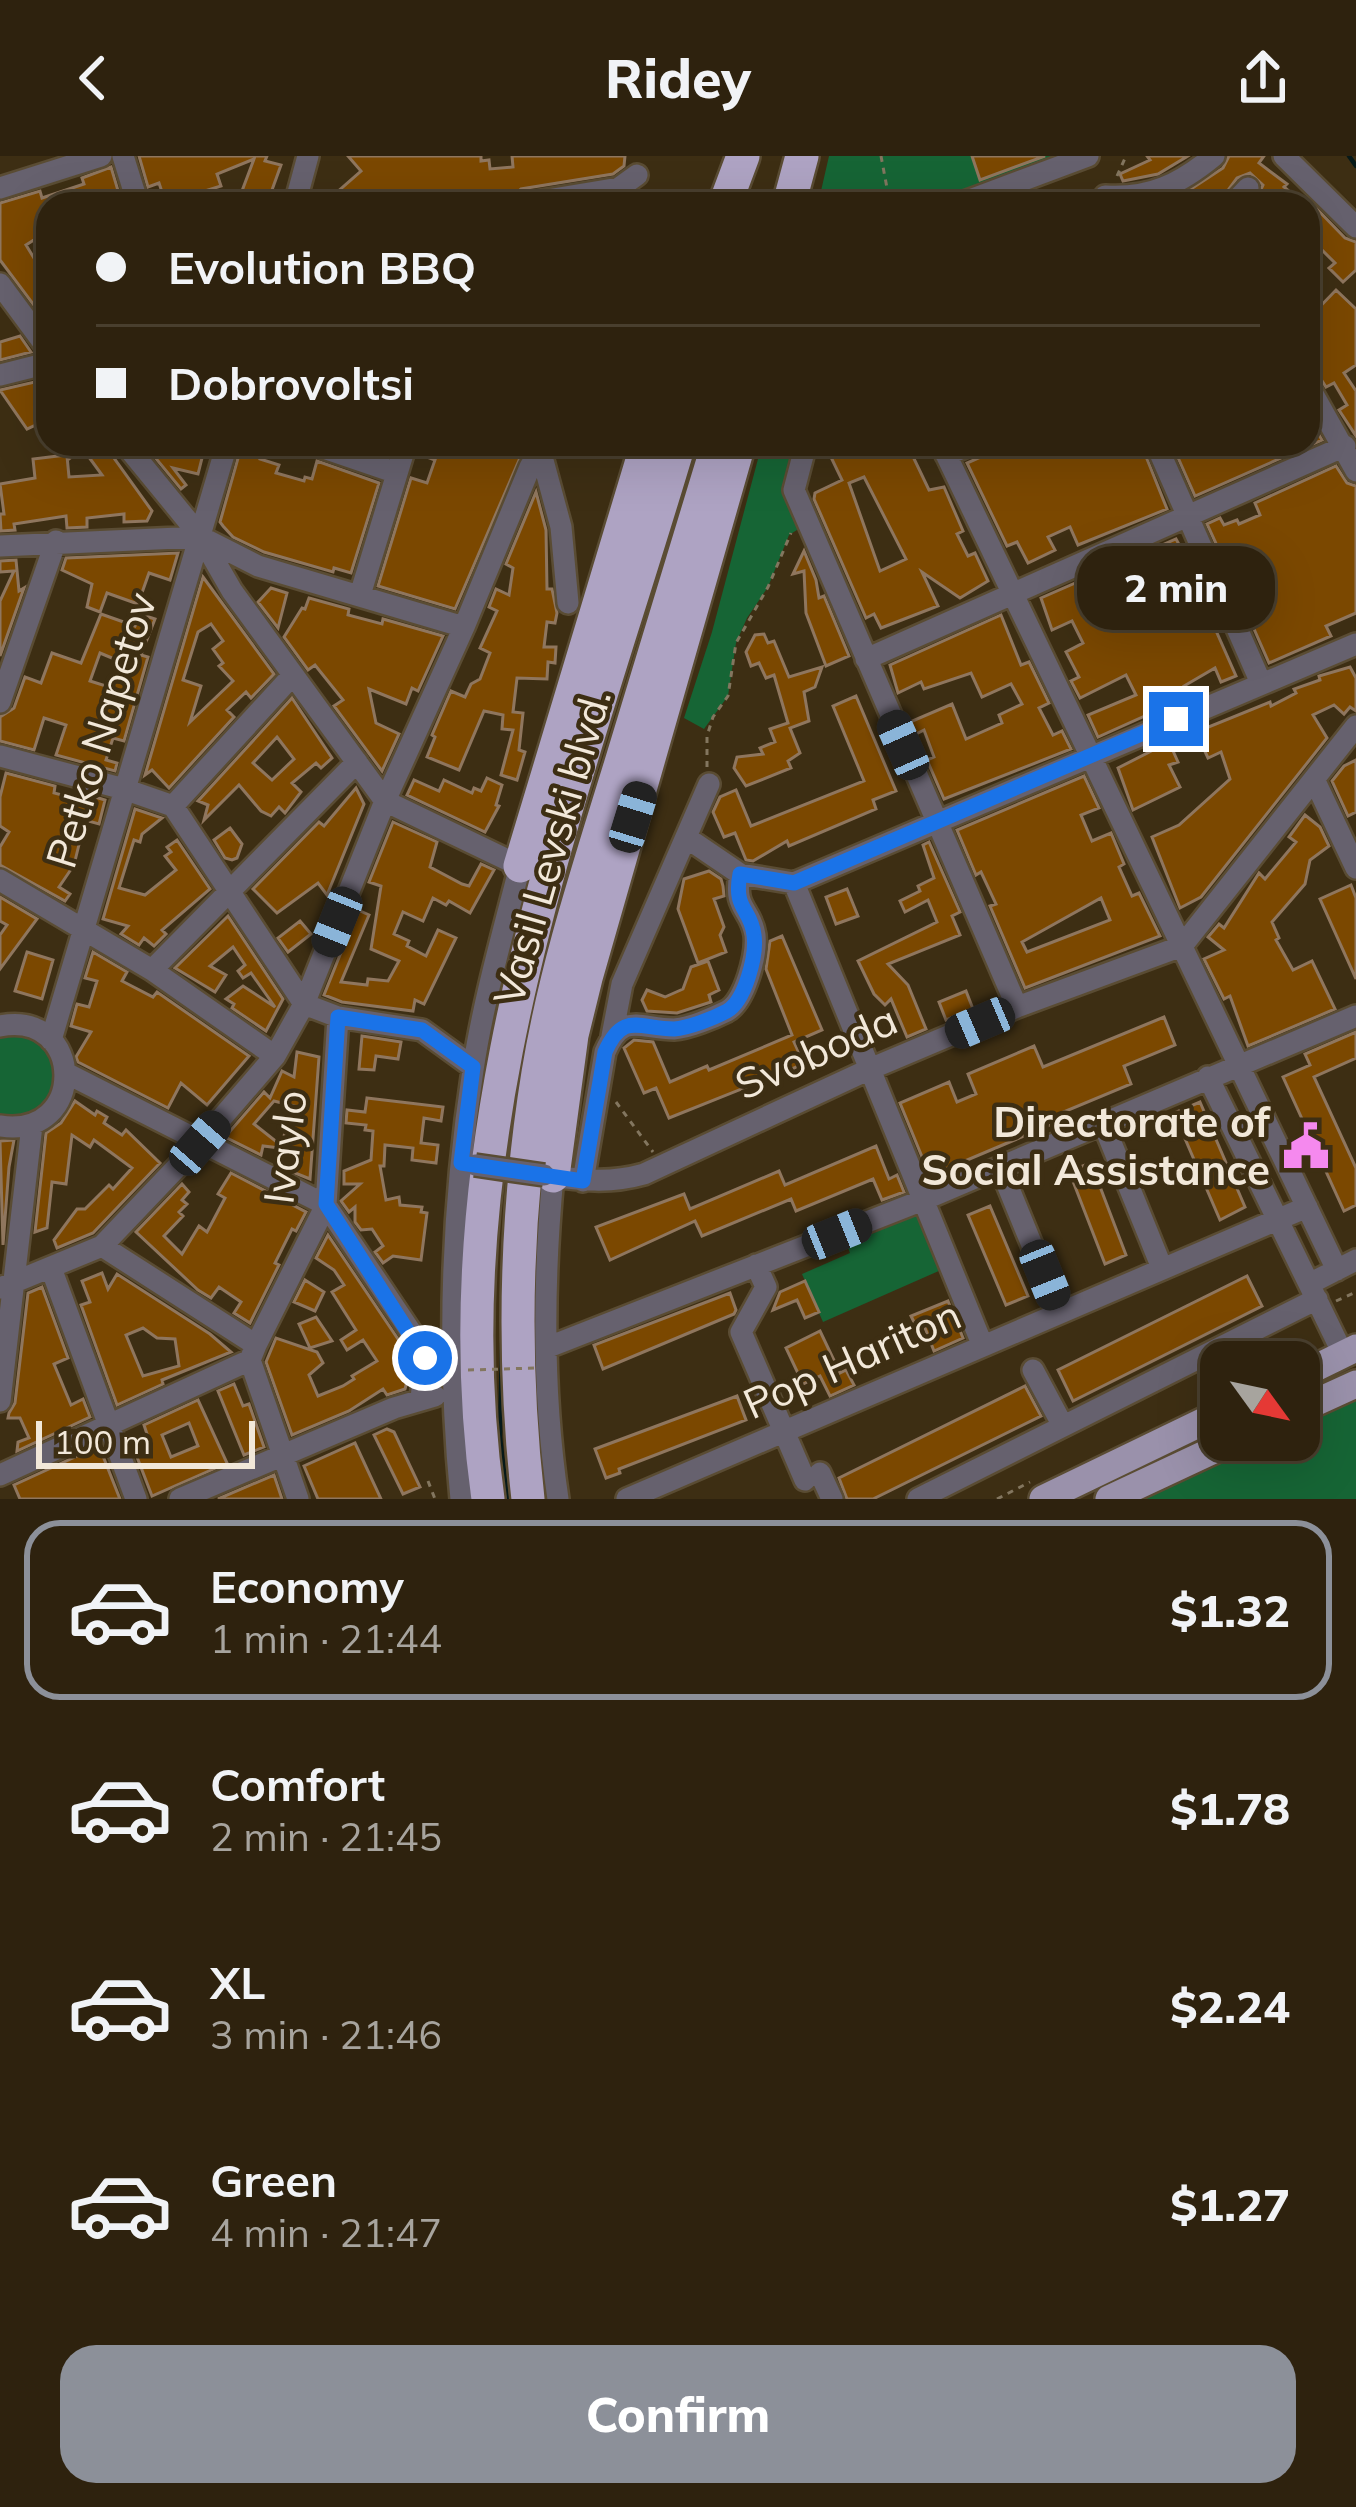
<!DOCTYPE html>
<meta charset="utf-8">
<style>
body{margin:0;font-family:Mulish,sans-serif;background:#362a17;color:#f1f3f6;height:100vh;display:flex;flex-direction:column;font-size:45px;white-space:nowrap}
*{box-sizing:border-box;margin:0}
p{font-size:39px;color:#a7a49e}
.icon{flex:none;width:66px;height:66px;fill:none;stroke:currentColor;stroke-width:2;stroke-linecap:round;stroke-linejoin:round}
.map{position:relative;height:1343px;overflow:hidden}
.details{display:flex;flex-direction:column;background:#2e220e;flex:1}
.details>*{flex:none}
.top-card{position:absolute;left:36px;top:36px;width:1284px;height:264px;border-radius:36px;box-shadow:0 12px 48px #0002,0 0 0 3px #493f2e;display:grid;align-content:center;height:264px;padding:0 60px;background:#2e220e}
.needle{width:78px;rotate:123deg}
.tools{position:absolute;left:1200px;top:1185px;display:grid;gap:24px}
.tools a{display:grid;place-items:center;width:120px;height:120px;border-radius:24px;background:#2e220e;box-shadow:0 12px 48px #0002,0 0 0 3px #493f2e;font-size:60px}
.scale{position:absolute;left:36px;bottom:30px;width:219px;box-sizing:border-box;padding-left:12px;border:6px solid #f2e8d9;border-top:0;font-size:33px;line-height:42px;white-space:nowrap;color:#f2e8d9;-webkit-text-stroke:9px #3d2e13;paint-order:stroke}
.end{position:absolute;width:54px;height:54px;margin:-27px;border:15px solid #1a73e8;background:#fff;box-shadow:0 0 0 6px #fff}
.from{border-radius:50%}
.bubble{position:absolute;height:84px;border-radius:36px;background:#2e220e;box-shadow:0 12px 48px #0002,0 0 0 3px #493f2e;font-size:39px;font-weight:800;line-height:84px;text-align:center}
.car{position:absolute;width:36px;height:72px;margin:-36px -18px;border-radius:15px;box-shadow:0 0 9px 3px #0007;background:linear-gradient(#222 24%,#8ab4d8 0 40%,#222 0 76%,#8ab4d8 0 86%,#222 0)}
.top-card b{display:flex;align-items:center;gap:42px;height:114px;font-size:45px}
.top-card b+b{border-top:3px solid #493f2e}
.top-card i{width:30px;height:30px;background:#f1f3f6}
ul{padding:21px 0 0;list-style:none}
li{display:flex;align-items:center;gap:36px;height:180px;margin:0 24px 18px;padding:0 36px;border:6px solid transparent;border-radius:36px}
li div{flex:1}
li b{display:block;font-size:45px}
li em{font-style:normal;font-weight:800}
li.active{border-color:#8c9099}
li>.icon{width:108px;height:108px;stroke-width:1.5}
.button{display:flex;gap:24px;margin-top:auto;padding:24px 60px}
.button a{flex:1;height:138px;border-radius:36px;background:#8c9099;color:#fff;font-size:48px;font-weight:800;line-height:138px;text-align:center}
header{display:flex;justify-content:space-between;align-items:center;height:156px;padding:0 60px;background:#2e220e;font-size:54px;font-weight:800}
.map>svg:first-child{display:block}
.green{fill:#166535}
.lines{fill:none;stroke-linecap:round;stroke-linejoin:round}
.stream{stroke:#061919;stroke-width:4.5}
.building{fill:#7b4800;stroke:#8f765e;stroke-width:3;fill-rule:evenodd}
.minor-casing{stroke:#5a4c33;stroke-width:26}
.major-casing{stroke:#5a4c33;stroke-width:32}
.highway-casing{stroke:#5a4c33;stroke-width:38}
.path{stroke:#83765f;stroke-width:3;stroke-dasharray:6 6;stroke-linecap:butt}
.minor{stroke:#66616e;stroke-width:21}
.major{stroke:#9a91ab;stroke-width:27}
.highway{stroke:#aea3c3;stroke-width:33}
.minor-bridge-casing{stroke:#5a4c33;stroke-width:26;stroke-linecap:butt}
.path-bridge{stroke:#83765f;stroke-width:3;stroke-dasharray:6 6;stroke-linecap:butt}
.minor-bridge{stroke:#66616e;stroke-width:21}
.route{stroke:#1a73e8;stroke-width:15}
.labels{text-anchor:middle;stroke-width:9;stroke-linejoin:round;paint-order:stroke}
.street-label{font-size:42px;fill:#f2e8d9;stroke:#3d2e13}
.poi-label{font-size:42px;font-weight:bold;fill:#f2e8d9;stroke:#3d2e13;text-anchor:end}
</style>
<header><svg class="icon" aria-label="back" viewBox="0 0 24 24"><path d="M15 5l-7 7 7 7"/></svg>Ridey<svg class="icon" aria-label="share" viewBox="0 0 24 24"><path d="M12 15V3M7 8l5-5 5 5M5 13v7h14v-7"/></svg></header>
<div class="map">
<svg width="1356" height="1343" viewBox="0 0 1356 1343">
<rect width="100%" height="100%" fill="#3d2e13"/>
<path class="green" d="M829,0H1070L939,48H818Z
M762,288H806L795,334L808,367L789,379L768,431L747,462L736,487L728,540L704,573L684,562L712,476Z
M0,870L51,884L57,949L0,970Z
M916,1058L941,1114L823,1166L802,1118L850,1097L847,1089Z
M1356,1237V1343H1136L1258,1284H1299V1264Z"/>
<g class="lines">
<path class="stream" d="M1349,0L1356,10
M502,1187L500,1281L507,1343"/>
</g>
<path class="building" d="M139,0H267L265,5L281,9L268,45L242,35L254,3L217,18L221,30L195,38L198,48H166L159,27L148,31Z
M348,0H481V5L489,4L490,13L513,11L512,0H625L624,10L613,18L521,33L509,44L492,47L343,48L335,38L361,15Z
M972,0H1045L980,24Z
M1147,0H1188L1158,18L1123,25L1120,18L1150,4Z
M1229,0H1264L1259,7L1287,28L1284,31L1304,48H1254L1263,29L1250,17L1237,22L1218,48H1168L1223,12Z
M111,11L122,48H48V75L26,89L48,125V138L40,144L48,155V168L0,104V47L40,35L42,42L84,28L82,22Z
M1314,50L1345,82L1356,86V114L1343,126L1329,112L1335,107L1318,90L1308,103V57Z
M1336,134L1356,153V209L1344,217L1356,235V280L1339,254L1347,249L1334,227L1326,231L1317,217L1308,214V163Z
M20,180L31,196L0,204V186Z
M39,225L43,242L48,239V263L27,273L0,234Z
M1308,260L1322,284L1195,340L1172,288H1308Z
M58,288H110L109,295L152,355L147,365L124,366V358L87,362V371L67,372L66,360L14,368L15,374L1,375L0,358H4L0,328L35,322L33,303L66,299ZM83,293L102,319L69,321L67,300L69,303Z
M144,288L184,299L186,289L204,294L198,318L173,312L186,329L181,333Z
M242,288H264L260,303L279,309L276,317L304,325L305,321L312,323L317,305L379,327L351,417L334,412L333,416L264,396L233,381L223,370L220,366Z
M421,288H526L455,453L378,430L411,322L427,327L435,304L419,298Z
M833,288H907L929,334L944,331L963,375L957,378L968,400L975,397L988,425L960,442L922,416L938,450L881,472L874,458L866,462L814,343L815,337L842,324L828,295L835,292ZM864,321L906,403L880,415L849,327Z
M987,288H1141L1167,353L1078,389L1070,371L1048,381L1055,394L1028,407L1017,386L1007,390L967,307L990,297Z
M1336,310L1347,327L1356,330V457L1326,470L1331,480L1269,507L1236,432L1242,430L1232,402L1224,405L1207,368L1220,362L1224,369L1237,364L1239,368L1260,359L1255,347Z
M536,336L546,374L547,433H552L557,457L555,467L547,466L544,491H556L555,507L548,506L547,523L517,522L513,556L523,557L519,594L525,596L517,624L501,619L513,574L502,573L503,559L484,555L459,614L427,601L435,581L432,579L451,535L465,541L471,528L480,523L490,497L480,492L497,455L489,451L496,433L509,439L513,412L506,408Z
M1176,383L1203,432L1211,450L1206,452L1236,520L1221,526L1215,512L1184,530L1189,540L1098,581L1088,559L1136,539L1126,519L1080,542L1071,525L1079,521L1066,496L1083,487L1072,465L1052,474L1041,442Z
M804,395L816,424L819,442L824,440L849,500L826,510L806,457L804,415L793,418Z
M178,397L170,424L149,417L138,448L107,437L100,456L87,451L92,428L62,414L66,402Z
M16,404L19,435L24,432L0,500V445L14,415L0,416V405Z
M203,421L274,518L251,542L246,536L227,554L234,561L169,632L152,614L145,619ZM211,468L223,485L213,493L223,507L219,510L233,525L190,566L201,530L183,524L198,476Z
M271,432L287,437L278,472L258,446Z
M309,442L349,453L348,459L382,468L383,463L443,480L418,535L412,532L406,548L369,533L376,567L399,578L382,615L334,550L343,544L315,509L308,514L284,481L302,452L305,453Z
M101,458L135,470L140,458L155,463L141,499L148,501L124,585L113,582L106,604L117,607L115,615L56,599L66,569L44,562L34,594L0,585V561L14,552L25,521L41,527L52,497L81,507ZM100,497L124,507L112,532L90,525Z
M1001,459L1021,509L1029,506L1049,547L1039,552L1053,579L1062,575L1071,593L944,643L927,604L934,601L924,574L916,578L910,566L952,548L966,583L1002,567L999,559L1022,548L1011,528L982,541L971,517L924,533L921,526L898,537L890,509Z
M764,478L768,487L774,485L789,521L822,511L815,531L804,536L809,565L790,572L800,597L788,605L791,612L746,630L734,612L737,601L763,598L760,592L775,586L770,573L788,567L774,519L766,522L759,507L751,510L746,496L755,479Z
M1350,511L1356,522V555L1350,551L1344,558L1334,549L1313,559L1327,582L1201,741L1180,752L1152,681L1179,669L1230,623L1221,596L1208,602L1196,576L1270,546L1271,550L1296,537L1294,533L1320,524L1319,520Z
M856,540L896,635L873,644L876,653L789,690L787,685L753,705L746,704L735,677L724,681L713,656L720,641L736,634L751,670L864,625L833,550Z
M292,542L332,602L321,612L316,607L292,627L301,636L285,657L279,651L271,660L261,655L239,629L204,664L208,649L198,645ZM277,581L294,603L272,624L253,607Z
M1169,586L1178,606L1169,609L1180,631L1133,654L1118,612Z
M1356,604V656L1348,660L1332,625L1344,610Z
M6,617L55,630L54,637L85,645L92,640L105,644L99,668L85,664L74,709L59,731L70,738L65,745L0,709V691L9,676L0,670V641Z
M1084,620L1099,652L1081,659L1092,685L1111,677L1124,708L1119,711L1132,740L1139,737L1160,780L1025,832L990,750L996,748L981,716L976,719L957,674ZM1101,742L1110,764L1027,796L1022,786Z
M487,622L502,629L496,649L499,650L485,676L407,639L414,624L439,635L444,624L472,637L474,632L481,635Z
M356,632L364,648L327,739L318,727L277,757L253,733L319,666L324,670Z
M135,653L162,662L142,678L140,686L134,684L119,732L145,739L176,714L165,700L171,696L167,691L177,684L210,733L162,774L166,778L154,790L144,782L139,789L121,778L128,770L103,763Z
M1305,659L1320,671L1329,690L1310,704L1305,728L1272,766L1279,782L1276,784L1293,814L1312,805L1335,853L1248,890L1230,840L1224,843L1204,803L1224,794L1208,781L1219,768L1224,772L1259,717L1265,723L1296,686L1289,681Z
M393,666L437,686L430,711L462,728L469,730L481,708L494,714L470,757L449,745L446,749L433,742L423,765L403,756L394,778L409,785L407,790L426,800L438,774L456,782L424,848L415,844L413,855L342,846L324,839L358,754L369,759L341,826L367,829L368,823L388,825L399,805L371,793L381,730L369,726Z
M230,672L242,688L237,702L232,704L225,702L214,684Z
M929,686L960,756L952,760L960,779L888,808L908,829L926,873L907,881L891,843L885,849L874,838L858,805L937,766L928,744L905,756L900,745L920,735L918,730L934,722L923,689Z
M709,715L721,723L723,730L724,740L714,743L724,771L720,779L726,796L698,807L678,753L684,723Z
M1351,729L1356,742V823L1320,743Z
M847,733L858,760L836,768L826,741Z
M0,741L37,763L0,813V779L7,769L0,765Z
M228,760L283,843L266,875L232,852L234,848L226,843L243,830L275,851L251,817L243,822L238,815L245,809L233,791L210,810L226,819L215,836L175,812Z
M300,765L311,778L288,796L278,782Z
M782,780L822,874L794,886L804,908L669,962L656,932L644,937L624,892L634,884L653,886L670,926L707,910L709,914L792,879L766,813L770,785Z
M27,796L53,804L42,843L15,835Z
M93,796L127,816L122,825L153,841L157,836L249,900L207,949L181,927L168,952L78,906L76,901L91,876L71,870L77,848L89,851L97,825L85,822Z
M708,805L719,834L709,839L711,846L677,857L647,855L642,844L647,834L665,841L683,833L691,811Z
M966,835L973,853L946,864L939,846Z
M1164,861L1175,889L1124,910L1131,928L1061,957L1064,963L939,1016L927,1013L900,947L949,926L957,946L976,938L968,918L1034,890L1043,911Z
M1356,876V902L1314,921L1356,1012V1049L1344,1055L1283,921L1310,909L1305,898Z
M362,880L401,886L398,903L376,900L374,914L359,913Z
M297,896L319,901L310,1023L295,1017L297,994L263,990L261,999L225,981L264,936L270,942L282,915L294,921ZM274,945L294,950L293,973H285L283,991L254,968Z
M367,942L443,951L441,965L424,962L421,987L438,989L436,1007L412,1004L413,992L385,989L384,1010H380L386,1044L399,1041L400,1049L422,1051L421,1056L427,1057L421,1104L393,1100L383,1107L375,1096L383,1090L372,1073L361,1074L355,1066V1051L349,1056L341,1045L360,1028H344V1015L371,1004L373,975L365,974L366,969L346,967L347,954L365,956Z
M75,945L95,959L97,955L107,961L104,967L122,979L126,974L160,1007L93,1077L57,1092L54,1084L77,1053H85L109,1029L113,1033L132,1012L94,984L90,991L72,979L66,1028L52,1026L47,1072L35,1076L46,977L61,967Z
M1200,946L1245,1051L1220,1064L1174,957Z
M14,984L9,1011L3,1089L0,985Z
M876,990L889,1023L897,1019L904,1036L882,1044L873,1023L796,1055L791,1043L702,1080L695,1065L610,1104L596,1071L684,1038L690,1053L779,1015L785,1029Z
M1091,1007L1126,1099L1105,1108L1069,1015Z
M231,1017L306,1056L296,1075L292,1073L275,1107L279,1109L250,1167L234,1157L241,1146L219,1131L211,1142L198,1134L136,1076L182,1028L189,1036L182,1044L187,1048L179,1056L183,1060L164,1080L182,1098L199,1070L207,1076L225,1042L218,1038Z
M990,1050L1028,1140L1006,1149L968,1059Z
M328,1079L408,1198V1222L405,1233L387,1239L383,1233L349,1255L292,1279L266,1206L276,1182L317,1196L323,1207L309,1219L318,1240L343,1230L354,1223L352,1220L377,1205L363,1184L347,1194L341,1184L356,1174L332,1136L344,1129L334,1114L316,1102Z
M102,1117L108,1133L117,1118L210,1178L231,1196L162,1224L163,1228L117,1249L81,1149L90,1146L82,1125ZM143,1172L157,1182L175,1183L179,1210L143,1220L126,1179Z
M1247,1120L1262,1150L1073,1245L1058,1214Z
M305,1124L324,1136L315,1155L294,1146Z
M805,1125L819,1156L805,1162L797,1144L773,1154L780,1136Z
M42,1131L68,1202L54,1208L71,1249L83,1243L90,1261L17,1295L18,1286L29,1282L20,1262H8L9,1257L15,1247L28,1137Z
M730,1137L736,1154L734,1158L603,1213L594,1189Z
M948,1145L963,1182L934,1195L923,1167L916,1170L911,1160Z
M316,1161L332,1185L310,1192L299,1168Z
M820,1175L840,1217L846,1214L854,1229L830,1240L820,1220L803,1228L786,1192Z
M234,1228L243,1250L249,1248L264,1291L244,1299L218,1235Z
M1025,1230L1041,1260L873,1343H847L839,1322Z
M737,1240L746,1264L619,1313L620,1317L606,1322L595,1293Z
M198,1244L227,1307L152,1340L132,1288L148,1281L144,1269ZM189,1267L198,1290L171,1301L162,1279Z
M387,1273L394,1276L420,1331L403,1338L374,1279Z
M355,1287L381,1343H318L304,1310Z
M99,1290L120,1343H20L14,1329Z
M274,1319L282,1343H218Z"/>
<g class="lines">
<defs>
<path id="minor" d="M123,0L138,48
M1284,0L1356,71
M0,32L101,0
M1105,40C1150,43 1180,28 1214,0
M295,48L308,0
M523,48L619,32L637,19
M959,48L1088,0
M1233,48L1248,32
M0,128L48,193
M0,219L48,207
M1308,229L1356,315
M125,288L201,381L232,435L385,645L520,710C503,777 483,846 473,914C451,1056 447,1201 461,1343
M312,288L397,317
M806,288L794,334L1017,851
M941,288L1337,1114
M1156,288L1261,527
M541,297L561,371L568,447
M946,299L972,288
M0,390L201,381L258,410L464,471
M360,439L406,288
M866,503L1345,290
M0,546L56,385
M0,600L124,633L173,650L304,848L338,861L422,874L473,911
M1314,623L1356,712
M173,650L292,520
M687,682L740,718L794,727L1356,488
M0,724L152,814L275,900
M794,727L982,1188
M152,814L357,606
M0,870C85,854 88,983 0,970
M612,880L622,828L709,628
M51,884L227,288
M66,917L326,1049L421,1191L425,1202L421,1243
M1208,921L1309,1128
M1103,967L1162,1112
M1000,1011L1059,1155
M545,1019C580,1024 609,1028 644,1018L870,913L1017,851L1182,790L1356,570
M553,1020C543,1128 542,1236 558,1343
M583,1025L605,896C623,855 639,873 674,873C689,872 713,862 727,855C745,845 757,799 755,779C751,752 733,754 740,718
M102,1090L256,1189L250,1204L298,1343
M756,1109L766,1131L741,1176L805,1324
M51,1112L136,1343
M0,1132L102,1090L200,987L275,900L304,848L385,645L464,471L530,311L544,288
M256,1189L326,1049L338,861
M546,1192L923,1044L1356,860
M1343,1198L1309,1128L1356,1104
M1033,1214L1063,1270
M0,1245L32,969
M820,1317L832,1343
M0,1319L250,1204
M180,1343L394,1252L435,1240
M627,1343L1307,1051
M918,1343L1317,1143"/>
<path id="major" d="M1299,1220L1356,1192
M1299,1254L1356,1228
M1043,1343L1221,1257
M1109,1343L1235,1284"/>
<path id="highway" d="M725,48L743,0
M789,48L802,0
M520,710L647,288
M553,1020L572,879L586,822L739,288
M488,1343C436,973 576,635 679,288
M528,1343C512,1200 515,1059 538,917C555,813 589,711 620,610C653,503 685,395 718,288"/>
</defs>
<use href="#minor" class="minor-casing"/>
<use href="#major" class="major-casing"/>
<use href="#highway" class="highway-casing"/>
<path class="path" d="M881,0L890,48
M1117,20L1126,0
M707,611V580L713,561L728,540L736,487L768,431L791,377
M616,946L653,996
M1336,1145L1356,1136
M1244,1304L1286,1284
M428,1325L435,1343
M997,1343L1030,1326"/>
<use href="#minor" class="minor"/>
<use href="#major" class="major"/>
<use href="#highway" class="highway"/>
<defs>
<path id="minor-bridge" d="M475,1009L544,1019"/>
</defs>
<use href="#minor-bridge" class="minor-bridge-casing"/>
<path class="path-bridge" d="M468,1214L537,1212"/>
<use href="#minor-bridge" class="minor-bridge"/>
</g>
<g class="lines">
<path class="route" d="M425,1202L326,1048L338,861L422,874L473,911L461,1007L583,1025L605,896C623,855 639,873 674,873C689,872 714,862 727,855C745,845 757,799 754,779C751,752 733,754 740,718L794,727L1176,563"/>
</g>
<defs>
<symbol id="civic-bare" viewBox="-9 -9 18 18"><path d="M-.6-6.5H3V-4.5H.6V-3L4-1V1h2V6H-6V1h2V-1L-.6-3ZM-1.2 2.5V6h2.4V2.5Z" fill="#f589ee" stroke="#3d2e13" stroke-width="2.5" paint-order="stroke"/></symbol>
</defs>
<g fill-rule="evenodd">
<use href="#civic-bare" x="1273" y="957" width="66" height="66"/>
</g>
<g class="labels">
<g class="street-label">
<text transform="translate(101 574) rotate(-73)" y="15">Petko Napetov</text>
<text transform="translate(552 691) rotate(-74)" y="15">Vasil Levski blvd.</text>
<text transform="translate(816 896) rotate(-24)" y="15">Svoboda</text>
<text transform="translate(285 991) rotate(-83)" y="15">Ivaylo</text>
<text transform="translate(852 1203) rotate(-24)" y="15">Pop Hariton</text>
</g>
<g class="poi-label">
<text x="1270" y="981">Directorate of<tspan x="1270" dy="48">Social Assistance</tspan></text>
</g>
</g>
</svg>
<div class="tools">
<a><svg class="needle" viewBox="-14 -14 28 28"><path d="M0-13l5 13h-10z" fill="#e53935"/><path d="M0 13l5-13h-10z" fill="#a7a49e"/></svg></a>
</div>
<div class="scale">100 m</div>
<i class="end from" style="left:425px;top:1202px"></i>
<i class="end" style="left:1176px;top:563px"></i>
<div class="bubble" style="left:1077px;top:390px;width:198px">2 min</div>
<i class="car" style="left:903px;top:589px;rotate:336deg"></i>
<i class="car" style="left:633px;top:661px;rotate:17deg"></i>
<i class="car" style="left:337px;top:766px;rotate:202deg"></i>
<i class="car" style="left:980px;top:867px;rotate:247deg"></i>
<i class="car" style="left:200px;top:987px;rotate:41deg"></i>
<i class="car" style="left:837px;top:1078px;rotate:68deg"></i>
<i class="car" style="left:1045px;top:1119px;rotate:158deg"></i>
<div class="top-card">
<b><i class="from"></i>Evolution BBQ</b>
<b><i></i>Dobrovoltsi</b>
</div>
</div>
<section class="details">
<ul>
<li class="active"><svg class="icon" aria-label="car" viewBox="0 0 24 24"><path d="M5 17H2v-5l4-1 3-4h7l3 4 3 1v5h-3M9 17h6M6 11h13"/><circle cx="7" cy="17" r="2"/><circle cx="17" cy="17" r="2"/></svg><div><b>Economy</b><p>1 min · 21:44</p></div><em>$1.32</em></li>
<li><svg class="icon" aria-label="car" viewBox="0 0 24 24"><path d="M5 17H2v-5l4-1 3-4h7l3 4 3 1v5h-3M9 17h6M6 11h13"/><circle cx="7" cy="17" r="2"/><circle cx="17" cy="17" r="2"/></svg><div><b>Comfort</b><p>2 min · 21:45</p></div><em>$1.78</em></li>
<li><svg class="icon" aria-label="car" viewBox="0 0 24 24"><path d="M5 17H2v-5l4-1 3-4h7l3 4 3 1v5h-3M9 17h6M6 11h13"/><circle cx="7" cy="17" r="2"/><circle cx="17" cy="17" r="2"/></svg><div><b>XL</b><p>3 min · 21:46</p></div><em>$2.24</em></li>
<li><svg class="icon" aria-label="car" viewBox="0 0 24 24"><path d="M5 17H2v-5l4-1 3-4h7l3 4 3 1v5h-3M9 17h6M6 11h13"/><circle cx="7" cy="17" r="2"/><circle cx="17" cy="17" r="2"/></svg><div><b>Green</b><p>4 min · 21:47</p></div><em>$1.27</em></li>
</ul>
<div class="button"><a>Confirm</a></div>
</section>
